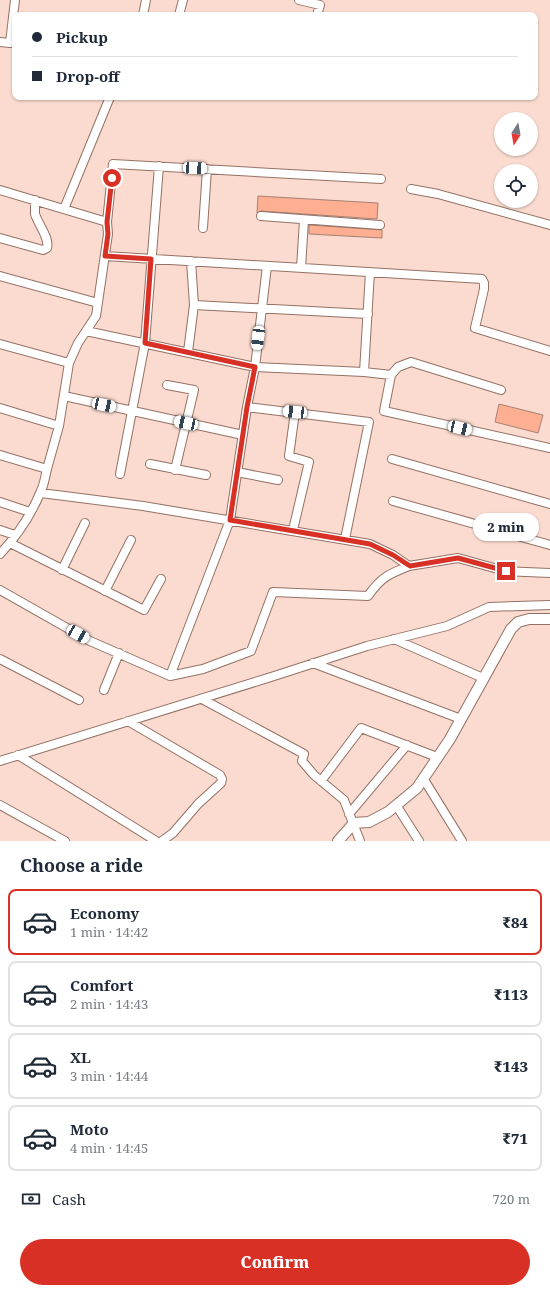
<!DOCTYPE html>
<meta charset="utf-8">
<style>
body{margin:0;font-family:"Noto Serif",serif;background:#f6f6f7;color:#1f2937;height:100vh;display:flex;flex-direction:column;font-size:15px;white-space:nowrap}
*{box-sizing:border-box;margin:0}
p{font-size:13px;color:#747a83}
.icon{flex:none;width:22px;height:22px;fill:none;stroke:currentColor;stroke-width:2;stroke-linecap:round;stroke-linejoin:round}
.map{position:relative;height:841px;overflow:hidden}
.details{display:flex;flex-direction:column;background:#fff;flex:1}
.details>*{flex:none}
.top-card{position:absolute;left:12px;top:12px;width:526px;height:88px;border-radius:8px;box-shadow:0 1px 3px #0004;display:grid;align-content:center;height:88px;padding:0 20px;background:#fff}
.needle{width:26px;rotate:191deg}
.tools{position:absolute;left:494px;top:112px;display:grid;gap:8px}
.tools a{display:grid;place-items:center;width:44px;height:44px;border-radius:50%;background:#fff;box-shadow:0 1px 3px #0004;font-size:20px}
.end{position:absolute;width:18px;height:18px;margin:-9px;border:5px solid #d93025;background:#fff;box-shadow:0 0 0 2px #fff}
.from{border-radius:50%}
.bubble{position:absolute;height:28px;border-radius:14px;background:#fff;box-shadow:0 1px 3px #0004;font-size:13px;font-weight:800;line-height:28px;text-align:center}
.car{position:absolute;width:12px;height:24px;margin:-12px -6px;border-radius:5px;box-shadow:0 0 3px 1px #0007;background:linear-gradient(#fff 24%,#345 0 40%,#fff 0 76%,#345 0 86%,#fff 0)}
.top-card b{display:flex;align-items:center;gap:14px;height:38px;font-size:15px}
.top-card b+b{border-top:1px solid #e0e1e3}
.top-card i{width:10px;height:10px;background:#1f2937}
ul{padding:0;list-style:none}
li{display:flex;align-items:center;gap:12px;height:66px;margin:0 8px 6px;padding:0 12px;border:2px solid #e0e1e3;border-radius:8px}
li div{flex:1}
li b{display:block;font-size:15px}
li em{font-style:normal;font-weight:800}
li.on{border-color:#d93025}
li>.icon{width:36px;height:36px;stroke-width:1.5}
h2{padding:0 20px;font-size:18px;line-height:48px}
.pay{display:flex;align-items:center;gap:10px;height:44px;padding:0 20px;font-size:15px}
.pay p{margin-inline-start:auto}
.cta{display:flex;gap:8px;margin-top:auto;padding:8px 20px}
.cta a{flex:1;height:46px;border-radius:24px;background:#d93025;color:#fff;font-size:16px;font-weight:800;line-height:46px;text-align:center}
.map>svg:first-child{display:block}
.building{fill:#feae91;stroke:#a58174}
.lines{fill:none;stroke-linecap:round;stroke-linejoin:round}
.minor-casing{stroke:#947165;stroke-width:10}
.tertiary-casing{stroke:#947165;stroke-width:12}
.minor{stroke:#fff;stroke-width:8}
.tertiary{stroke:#fff;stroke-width:10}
.route{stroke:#d93025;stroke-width:5}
</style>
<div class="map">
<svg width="550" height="841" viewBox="0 0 550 841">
<rect width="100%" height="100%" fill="#fbdbcf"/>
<path class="building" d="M258,196L378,203L377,219L261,211L257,213Z
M309,225L382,230V238L309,234Z
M499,404L543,415L538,433L495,422Z"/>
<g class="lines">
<defs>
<path id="minor" d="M299,0L320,5L317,15
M143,15L146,0
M179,15L183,0
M0,42L10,43L15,0
M411,189L438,194L550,225
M0,190L107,222L108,234L96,316L78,343L69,363L59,426L47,469
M64,209L110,97
M261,216L380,225
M107,222L113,164L381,179
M203,228L207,169
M0,238L43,250L47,248C50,238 38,224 35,214C35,210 35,205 35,200
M105,256L482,279L484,283V289L475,328L550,351
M191,261L194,305L368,314
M267,266L255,367L247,407L369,422L345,539
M301,268L304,220
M0,276L98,303
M86,331L255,367L364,372L391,375L384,411L550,448
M0,344L69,363
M188,352L194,305
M364,372L370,272
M391,375L398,367L411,362L501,390
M167,385L194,390L175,470
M64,396L243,435
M0,408L59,426
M0,455L47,469C45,477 44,486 40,493C31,515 16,537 0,554
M392,459L550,504
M150,464L206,475
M237,472L278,480
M120,474L145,343L159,166
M41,493L143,506L370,544L393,555L409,566L458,558L505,571L550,573
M393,501L550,545
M0,502L30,512
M0,530L15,535
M293,530L309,462L289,456L295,412
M10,543L144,610L161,579
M62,570L85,523
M0,590L90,641L170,676L230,520L247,407
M105,591L131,540
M394,639L483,678
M0,659L79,700
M313,663L461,719
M170,676L203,669L251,651L273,592L368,596C381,577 389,574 409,566
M104,690L119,653
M202,699L304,754L302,761L314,775L344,800L360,841
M128,721L220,775L222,779L221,783L198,804L173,833L162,841
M18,755L156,841
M0,761L271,677L367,646L447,626L489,607L550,605
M423,778L462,841
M321,781L361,728L437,757
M0,805L65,841
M396,805L419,841
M349,814L407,745"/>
<path id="tertiary" d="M338,841L354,823L369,822L388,812L417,788L450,739L511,629L518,622L529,619H550"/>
</defs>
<use href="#minor" class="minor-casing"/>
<use href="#tertiary" class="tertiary-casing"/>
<use href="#minor" class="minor"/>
<use href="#tertiary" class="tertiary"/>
</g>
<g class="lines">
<path class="route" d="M112,178L107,222L108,234L105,256L151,259L145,343L255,367L247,407L230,520L370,544L393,555L410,566L458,558L506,571"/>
</g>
</svg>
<div class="tools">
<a><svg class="needle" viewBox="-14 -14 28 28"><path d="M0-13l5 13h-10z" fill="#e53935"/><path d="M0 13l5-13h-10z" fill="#747a83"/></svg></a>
<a><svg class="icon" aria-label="locate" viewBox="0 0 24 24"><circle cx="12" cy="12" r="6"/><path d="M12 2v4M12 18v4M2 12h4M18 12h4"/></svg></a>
</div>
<i class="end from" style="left:112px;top:178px"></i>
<i class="end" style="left:506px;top:571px"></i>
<div class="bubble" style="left:473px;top:513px;width:66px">2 min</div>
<i class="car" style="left:195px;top:168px;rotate:93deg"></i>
<i class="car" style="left:258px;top:338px;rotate:187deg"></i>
<i class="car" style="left:104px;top:405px;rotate:102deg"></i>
<i class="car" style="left:295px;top:412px;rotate:276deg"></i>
<i class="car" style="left:186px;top:423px;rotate:282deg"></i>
<i class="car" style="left:460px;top:428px;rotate:103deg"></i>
<i class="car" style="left:78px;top:634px;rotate:120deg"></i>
<div class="top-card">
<b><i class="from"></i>Pickup</b>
<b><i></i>Drop-off</b>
</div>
</div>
<section class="details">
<h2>Choose a ride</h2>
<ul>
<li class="on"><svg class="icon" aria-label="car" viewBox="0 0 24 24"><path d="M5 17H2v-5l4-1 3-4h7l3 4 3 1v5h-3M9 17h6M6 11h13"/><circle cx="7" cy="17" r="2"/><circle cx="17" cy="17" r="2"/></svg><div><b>Economy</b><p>1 min · 14:42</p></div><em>₹84</em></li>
<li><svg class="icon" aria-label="car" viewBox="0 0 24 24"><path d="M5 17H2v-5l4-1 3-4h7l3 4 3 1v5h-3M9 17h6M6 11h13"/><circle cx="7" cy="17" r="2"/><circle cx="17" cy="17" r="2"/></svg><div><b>Comfort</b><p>2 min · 14:43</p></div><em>₹113</em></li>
<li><svg class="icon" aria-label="car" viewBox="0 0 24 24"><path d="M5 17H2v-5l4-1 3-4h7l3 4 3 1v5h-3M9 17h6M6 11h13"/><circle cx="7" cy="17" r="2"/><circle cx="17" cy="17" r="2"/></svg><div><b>XL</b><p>3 min · 14:44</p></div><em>₹143</em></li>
<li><svg class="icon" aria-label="car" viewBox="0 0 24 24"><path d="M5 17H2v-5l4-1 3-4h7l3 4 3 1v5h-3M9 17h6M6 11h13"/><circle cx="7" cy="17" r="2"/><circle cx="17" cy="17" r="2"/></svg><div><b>Moto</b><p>4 min · 14:45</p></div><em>₹71</em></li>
</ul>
<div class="pay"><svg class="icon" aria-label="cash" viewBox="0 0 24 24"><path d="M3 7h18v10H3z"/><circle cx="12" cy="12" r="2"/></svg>Cash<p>720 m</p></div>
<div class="cta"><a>Confirm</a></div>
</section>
